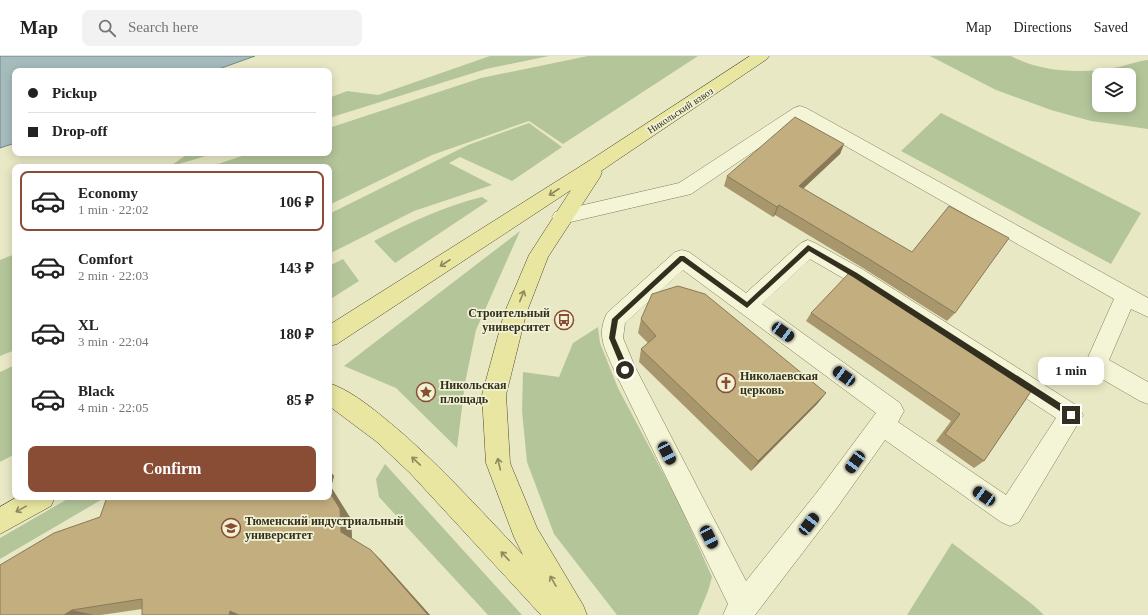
<!DOCTYPE html>
<meta charset="utf-8">
<style>
body{margin:0;font-family:"Times New Roman",serif;background:#f2f2f2;color:#222;height:100vh;display:flex;flex-direction:column;font-size:15px;white-space:nowrap}
*{box-sizing:border-box;margin:0}
p{font-size:13px;color:#767676}
.icon{flex:none;width:22px;height:22px;fill:none;stroke:currentColor;stroke-width:2;stroke-linecap:round;stroke-linejoin:round}
.map{position:relative;flex:1;overflow:hidden}
.panel{position:absolute;left:12px;top:108px;width:320px;height:336px;display:flex;flex-direction:column;background:#fff;border-radius:8px;box-shadow:0 2px 10px #0003}
.panel>*{flex:none}
.hud{position:absolute;left:12px;top:12px;width:320px;height:88px;border-radius:8px;box-shadow:0 2px 10px #0003;display:grid;align-content:center;height:88px;padding:0 16px;background:#fff}
.controls{position:absolute;left:1092px;top:12px;display:grid;gap:8px}
.controls a{display:grid;place-items:center;width:44px;height:44px;border-radius:8px;background:#fff;box-shadow:0 2px 10px #0003;font-size:20px}
.end{position:absolute;width:18px;height:18px;margin:-9px;border:5px solid #332f1f;background:#fff;box-shadow:0 0 0 2px #fff}
.from{border-radius:50%}
.bubble{position:absolute;height:28px;border-radius:8px;background:#fff;box-shadow:0 2px 10px #0003;font-size:13px;font-weight:600;line-height:28px;text-align:center}
.car{position:absolute;width:12px;height:24px;margin:-12px -6px;border-radius:5px;box-shadow:0 0 3px 1px #0007;background:linear-gradient(#222 24%,#8ab4d8 0 40%,#222 0 76%,#8ab4d8 0 86%,#222 0)}
.hud b{display:flex;align-items:center;gap:14px;height:38px;font-size:15px}
.hud b+b{border-top:1px solid #e0e0e0}
.hud i{width:10px;height:10px;background:#222}
ul{padding:7px 0 0;list-style:none}
li{display:flex;align-items:center;gap:12px;height:60px;margin:0 8px 6px;padding:0 8px;border:2px solid transparent;border-radius:8px}
li div{flex:1}
li b{display:block;font-size:15px}
li em{font-style:normal;font-weight:600}
li.on{border-color:#894c34}
li>.icon{width:36px;height:36px;stroke-width:1.5}
.primary-button{display:flex;gap:8px;margin-top:auto;padding:8px 16px}
.primary-button a{flex:1;height:46px;border-radius:8px;background:#894c34;color:#fff;font-size:16px;font-weight:600;line-height:46px;text-align:center}
header{display:flex;align-items:center;gap:24px;box-sizing:border-box;height:56px;padding:0 20px;background:#fff;border-bottom:1px solid #e0e0e0}
header strong{font-size:19px}
nav{display:flex;gap:22px;margin-inline-start:auto;font-size:14px}
.search{width:280px;height:36px;background:#f2f2f2;display:flex;align-items:center;gap:10px;box-sizing:border-box;padding:0 14px;border-radius:8px;color:#767676;font-size:15px}
.map>svg:first-child{display:block}
.green{fill:#b4c59a;fill-rule:evenodd}
.water{fill:#a6bcbc;stroke:#6e8889}
.lines{fill:none;stroke-linecap:round;stroke-linejoin:round}
.minor-casing{stroke:#817b5d;stroke-width:1}
.major-casing{stroke:#504831;stroke-width:1}
.minor{fill:#f4f4d7;fill-rule:evenodd}
.major{fill:#e8e6a1;fill-rule:evenodd}
.wall{fill:#a8966d}
.shaded-wall{fill:#887a59}
.building{fill:#c3ae7f;stroke:#887a59}
.oneway{stroke:#8e8a60}
.route{fill:#332f1f}
.labels{text-anchor:middle;stroke-width:3.5;stroke-linejoin:round;paint-order:stroke}
.far-street-label{font-size:10px;fill:#332f1f;stroke:#f1f1d3}
.poi-label{font-size:12px;font-weight:bold;fill:#332f1f;stroke:#f1f1d3;text-anchor:start}
</style>
<header>
<strong>Map</strong>
<div class="search"><svg class="icon" aria-label="search" viewBox="0 0 24 24"><circle cx="10" cy="10" r="6"/><path d="M15 15l6 6"/></svg>Search here</div>
<nav><a>Map</a><a>Directions</a><a>Saved</a></nav>
</header>
<div class="map">
<svg width="1148" height="559" viewBox="0 0 1148 559">
<rect width="100%" height="100%" fill="#e9e8c5"/>
<path class="green" d="M490,0H549L486,13L329,62V42L347,35L378,39Z
M588,0H698L563,88L529,65L432,99L329,149V111H209L251,97H329V72L481,22Z
M930,0H1011C1042,17 1084,18 1118,11C1128,9 1137,5 1148,4V73L1091,65L1051,54L996,34ZM1099,19H1129V49H1099Z
M941,57L1141,157L1111,208L901,95Z
M529,67L562,91L512,125L460,101L449,107L492,129L414,155L329,198V158L468,89Z
M189,97H216L169,111Z
M482,141L488,145L395,207L374,185C409,167 444,150 482,141Z
M520,175L476,274L465,327L457,392L396,332L344,310Z
M15,198V294L0,300V204Z
M343,203L359,225L329,244V210Z
M598,271L600,287L618,332L679,447L712,521L708,535L698,559H617L554,478L527,406L522,355L523,316L559,321L573,287Z
M15,309V398L0,406V316Z
M385,408L522,559H488L379,441L376,423Z
M71,441H106L0,503V482Z
M952,487L1032,548L1044,559H907Z"/>
<path class="water" d="M0,0H255L213,15H15V87L0,92Z"/>
<g class="lines">
<defs>
<path id="minor" d="M800,50L806,52L1148,242V261L1131,253L1109,304L1148,326V348L1140,345L1088,315L1085,308L1114,243L800,64L691,138L562,168L555,166L552,161L555,156L562,154L679,127L794,52Z
M808,184L815,187L862,213L1079,351L1083,359L1019,466L1010,470L1001,466L885,384L836,453L755,559H723L728,548L614,314C605,292 596,280 607,257L675,196L682,194L689,196L746,237L801,187ZM810,203L848,225L1056,362L1006,439L898,366L904,355L900,347L762,248ZM683,214L876,357L818,435L746,525L635,311L623,282L625,267Z"/>
<path id="major" d="M750,0H769L767,3L601,115L602,116L600,121L548,201L526,258L506,339L510,407L537,472L583,549L587,559H541L410,417L377,386L329,350V327C349,334 367,348 383,361C434,402 478,452 523,499L514,481L486,407L482,339L504,258L529,199L571,134L337,288L329,290V269L592,103Z
M17,441H55L51,450L0,478V451Z"/>
</defs>
<use href="#minor" class="minor-casing"/>
<use href="#major" class="major-casing"/>
<use href="#minor" class="minor"/>
<use href="#major" class="major"/>
</g>
<path class="wall" d="M844,88L840,98L803,133L955,257L947,265L863,212L775,159L773,161L724,130L727,120Z
M811,257L1032,334L984,405L974,412L936,385L951,365L806,265Z
M641,263L826,337L817,348L751,415L639,306L641,293L648,287L638,277Z
M329,414L334,420L331,431L351,463L352,482L380,503L430,559H142V553L101,559H0L100,461L329,441Z"/>
<path class="shaded-wall" d="M844,88L840,98L795,140L799,130Z
M779,149L775,159L773,161L777,151Z
M826,337L817,348L751,415L758,405Z
M329,414L334,420L331,431L351,463L352,485L341,476L329,435Z
M371,494L380,503L430,559H428Z
M72,554L94,559H64Z
M230,555L242,559H229Z"/>
<path class="building" d="M795,61L844,88L799,130L912,196L949,150L1009,182L955,257L869,203L779,149L777,151L727,120Z
M850,216L1032,334L984,405L945,378L960,358L811,257Z
M678,230L705,238L826,337L758,405L641,293L656,280L641,263L652,238Z
M329,435L340,453L341,476L371,494L428,559H239L230,555L229,559H142V543L72,554L64,559H0V509L54,477L100,461L107,441H329Z"/>
<defs><path id="oneway-shaft" d="M-6 0H5M1.5-3L5.5 0L1.5 3" fill="none" stroke-width="1.6" stroke-linecap="round" stroke-linejoin="round"/></defs>
<g class="oneway">
<use href="#oneway-shaft" transform="translate(554 136) rotate(147)"/>
<use href="#oneway-shaft" transform="translate(445 207) rotate(147)"/>
<use href="#oneway-shaft" transform="translate(522 240) rotate(-68)"/>
<use href="#oneway-shaft" transform="translate(416 405) rotate(-137)"/>
<use href="#oneway-shaft" transform="translate(499 408) rotate(-103)"/>
<use href="#oneway-shaft" transform="translate(21 453) rotate(151)"/>
<use href="#oneway-shaft" transform="translate(505 500) rotate(-133)"/>
<use href="#oneway-shaft" transform="translate(553 525) rotate(-120)"/>
</g>
<path class="route" d="M808,189L857,217L1074,356V361H1069L853,221L809,195L747,252L682,205L618,264L615,282L629,314L625,317L623,316L609,282L612,263L680,200H684L747,246Z"/>
<defs>
<symbol id="bus-ring" viewBox="-11 -11 22 22"><circle r="9.5" fill="#f1f1d3" stroke="#894c34" stroke-width="1.5"/><path d="M-5-6H5V4H4V6H2V4H-2V6H-4V4H-5ZM-3.5-4V0h7V-4ZM-3.5 1.2v1.5H-2V1.2ZM2 1.2v1.5H3.5V1.2Z" fill="#894c34"/></symbol>
<symbol id="church-ring" viewBox="-11 -11 22 22"><circle r="9.5" fill="#f1f1d3" stroke="#894c34" stroke-width="1.5"/><path d="M-1.2-6h2.4v3.5h3.3v2.4h-3.3V6h-2.4V-.1h-3.3v-2.4h3.3Z" fill="#894c34"/></symbol>
<symbol id="sight-ring" viewBox="-11 -11 22 22"><circle r="9.5" fill="#f1f1d3" stroke="#894c34" stroke-width="1.5"/><path d="M0-6L1.8-2.2L6-1.7L2.9 1.2L3.7 5.4L0 3.3L-3.7 5.4L-2.9 1.2L-6-1.7L-1.8-2.2Z" fill="#894c34"/></symbol>
<symbol id="university-ring" viewBox="-11 -11 22 22"><circle r="9.5" fill="#f1f1d3" stroke="#894c34" stroke-width="1.5"/><path d="M0-5L7-2L0 1L-7-2ZM-4 1L0 2.5L4 1V4Q0 6-4 4Z" fill="#894c34"/></symbol>
</defs>
<g fill-rule="evenodd">
<use href="#bus-ring" x="553" y="253" width="22" height="22"/>
<use href="#church-ring" x="715" y="316" width="22" height="22"/>
<use href="#sight-ring" x="415" y="325" width="22" height="22"/>
<use href="#university-ring" x="220" y="461" width="22" height="22"/>
</g>
<g class="labels">
<g class="far-street-label">
<text transform="translate(680 54) rotate(-33)" y="4">Никольский взвоз</text>
</g>
<g class="poi-label">
<text x="550" y="261" text-anchor="end">Строительный<tspan x="550" dy="14">университет</tspan></text>
<text x="740" y="324">Николаевская<tspan x="740" dy="14">церковь</tspan></text>
<text x="440" y="333">Никольская<tspan x="440" dy="14">площадь</tspan></text>
<text x="245" y="469">Тюменский индустриальный<tspan x="245" dy="14">университет</tspan></text>
</g>
</g>
</svg>
<div class="controls">
<a><svg class="icon" aria-label="layers" viewBox="0 0 24 24"><path d="M12 4l9 5-9 5-9-5zM3 14l9 5 9-5"/></svg></a>
</div>
<i class="end from" style="left:625px;top:314px"></i>
<i class="end" style="left:1071px;top:359px"></i>
<div class="bubble" style="left:1038px;top:301px;width:66px">1 min</div>
<i class="car" style="left:783px;top:276px;rotate:126deg"></i>
<i class="car" style="left:844px;top:320px;rotate:306deg"></i>
<i class="car" style="left:667px;top:397px;rotate:153deg"></i>
<i class="car" style="left:855px;top:406px;rotate:216deg"></i>
<i class="car" style="left:984px;top:440px;rotate:305deg"></i>
<i class="car" style="left:809px;top:468px;rotate:38deg"></i>
<i class="car" style="left:709px;top:481px;rotate:153deg"></i>
<div class="hud">
<b><i class="from"></i>Pickup</b>
<b><i></i>Drop-off</b>
</div>
<section class="panel">
<ul>
<li class="on"><svg class="icon" aria-label="car" viewBox="0 0 24 24"><path d="M5 17H2v-5l4-1 3-4h7l3 4 3 1v5h-3M9 17h6M6 11h13"/><circle cx="7" cy="17" r="2"/><circle cx="17" cy="17" r="2"/></svg><div><b>Economy</b><p>1 min · 22:02</p></div><em>106 ₽</em></li>
<li><svg class="icon" aria-label="car" viewBox="0 0 24 24"><path d="M5 17H2v-5l4-1 3-4h7l3 4 3 1v5h-3M9 17h6M6 11h13"/><circle cx="7" cy="17" r="2"/><circle cx="17" cy="17" r="2"/></svg><div><b>Comfort</b><p>2 min · 22:03</p></div><em>143 ₽</em></li>
<li><svg class="icon" aria-label="car" viewBox="0 0 24 24"><path d="M5 17H2v-5l4-1 3-4h7l3 4 3 1v5h-3M9 17h6M6 11h13"/><circle cx="7" cy="17" r="2"/><circle cx="17" cy="17" r="2"/></svg><div><b>XL</b><p>3 min · 22:04</p></div><em>180 ₽</em></li>
<li><svg class="icon" aria-label="car" viewBox="0 0 24 24"><path d="M5 17H2v-5l4-1 3-4h7l3 4 3 1v5h-3M9 17h6M6 11h13"/><circle cx="7" cy="17" r="2"/><circle cx="17" cy="17" r="2"/></svg><div><b>Black</b><p>4 min · 22:05</p></div><em>85 ₽</em></li>
</ul>
<div class="primary-button"><a>Confirm</a></div>
</section>
</div>
